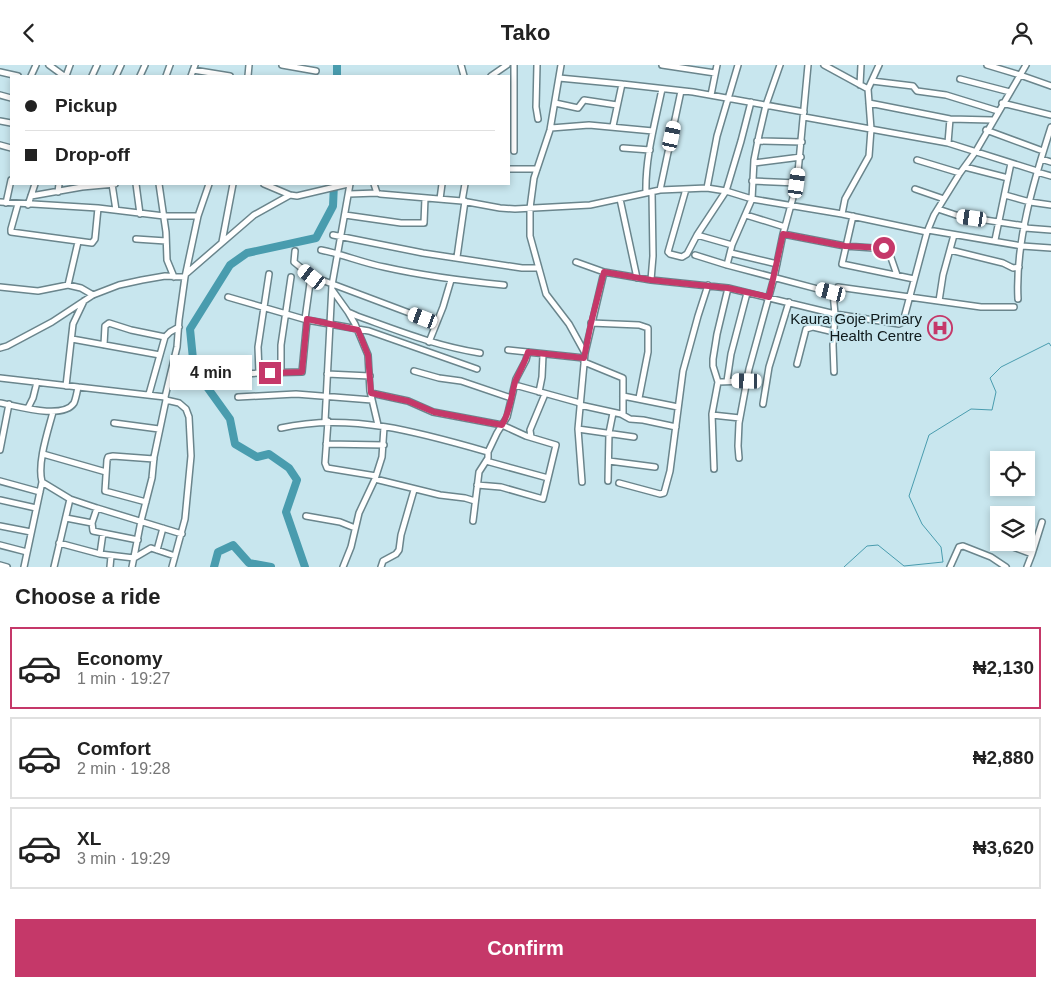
<!DOCTYPE html>
<meta charset="utf-8">
<style>
body{margin:0;font-family:Arial,sans-serif;background:#f6f6f6;color:#222;height:100vh;display:flex;flex-direction:column;font-size:19px;white-space:nowrap}
*{box-sizing:border-box;margin:0}
p{font-size:16px;color:#767676}
.icon{flex:none;width:28px;height:28px;fill:none;stroke:currentColor;stroke-width:2;stroke-linecap:round;stroke-linejoin:round}
.map{position:relative;height:502px;overflow:hidden}
.drawer{display:flex;flex-direction:column;background:#fff;flex:1}
.drawer>*{flex:none}
.guide{position:absolute;left:10px;top:10px;width:500px;height:110px;border-radius:0px;box-shadow:0 2px 8px #0003;display:grid;align-content:center;height:110px;padding:0 15px;background:#fff}
.controls{position:absolute;left:990px;top:386px;display:grid;gap:10px}
.controls a{display:grid;place-items:center;width:45px;height:45px;border-radius:0px;background:#fff;box-shadow:0 2px 8px #0003;font-size:25px}
.end{position:absolute;width:22px;height:22px;margin:-11px;border:6px solid #c53869;background:#fff;box-shadow:0 0 0 2px #fff}
.from{border-radius:50%}
.bubble{position:absolute;height:35px;border-radius:0px;background:#fff;box-shadow:0 2px 8px #0003;font-size:16px;font-weight:700;line-height:35px;text-align:center}
.car{position:absolute;width:15px;height:30px;margin:-15px -8px;border-radius:6px;box-shadow:0 0 4px 1px #0007;background:linear-gradient(#fff 24%,#345 0 40%,#fff 0 76%,#345 0 86%,#fff 0)}
.guide b{display:flex;align-items:center;gap:18px;height:48px;font-size:19px}
.guide b+b{border-top:1px solid #e0e0e0}
.guide i{width:12px;height:12px;background:#222}
ul{padding:0;list-style:none}
li{display:flex;align-items:center;gap:15px;height:82px;margin:0 10px 8px;padding:0 5px;border:2px solid #e0e0e0;border-radius:0px}
li div{flex:1}
li b{display:block;font-size:19px}
li em{font-style:normal;font-weight:700}
li.active{border-color:#c53869}
li>.icon{width:45px;height:45px;stroke-width:1.5}
h2{padding:0 15px;font-size:22px;line-height:60px}
.primary-button{display:flex;gap:10px;margin-top:auto;padding:10px 15px}
.primary-button a{flex:1;height:58px;border-radius:0px;background:#c53869;color:#fff;font-size:20px;font-weight:700;line-height:58px;text-align:center}
header{display:flex;justify-content:space-between;align-items:center;height:65px;padding:0 15px;background:#fff;font-size:22px;font-weight:700}
.map>svg:first-child{display:block}
.lines{fill:none;stroke-linecap:round;stroke-linejoin:round}
.stream{stroke:#499cae;stroke-width:1}
.river{stroke:#499cae;stroke-width:8}
.minor-casing{stroke:#6a858c;stroke-width:8}
.minor{stroke:#fff;stroke-width:5}
.route{stroke:#c53869;stroke-width:6}
.labels{text-anchor:middle;stroke-width:4;stroke-linejoin:round;paint-order:stroke}
.poi-label{font-size:15px;fill:#0f1a1c;stroke:#c8e6ee;text-anchor:end}
</style>
<header><svg class="icon" aria-label="back" viewBox="0 0 24 24"><path d="M15 5l-7 7 7 7"/></svg>Tako<svg class="icon" aria-label="person" viewBox="0 0 24 24"><circle cx="12" cy="8" r="4"/><path d="M4 21q1-7 8-7t8 7"/></svg></header>
<div class="map">
<svg width="1051" height="502" viewBox="0 0 1051 502">
<rect width="100%" height="100%" fill="#c8e6ee"/>
<g class="lines">
<path class="stream" d="M844,502L867,481L878,480L904,501L943,497L941,482L922,459L909,431L929,370L971,344L992,345L996,327L990,313L1001,302L1049,278L1051,281"/>
<path class="river" d="M337,0V11
M214,502L218,487L233,480L249,498L271,502
M305,502L286,447L297,415L289,403L269,389L257,392L235,379L230,354L194,304L190,264L230,200L247,188L316,173L333,141L334,119"/>
<defs>
<path id="minor" d="M49,0L64,11
M282,0L316,6
M461,0L464,11
M514,0V86
M537,0L536,42L538,54
M561,0L550,65L534,113L530,143V171L546,229L569,259L585,288L578,364L582,417
M662,0L715,8
M824,0L868,24
M987,0L1020,10L1051,21
M193,5L230,11
M0,7L18,11
M31,11L36,0
M66,11L70,0
M92,11L97,0
M116,11L121,0
M140,11L145,0
M166,11L170,0
M191,11L195,0
M248,11L249,0
M491,11L507,0
M559,13L622,19L693,27L804,47
M960,14L1010,27
M872,16L913,21L917,26L946,30L998,46
M860,20L861,0
M0,30L11,33
M711,30L717,0
M555,38L578,43L584,35L617,40
M869,38L950,54L992,55
M1002,38L1051,50
M804,52L948,78L1037,106
M0,56L11,58
M613,61L622,19
M551,63L589,60L653,66
M986,65L1043,86
M757,76L802,77
M948,78L950,54
M0,80L11,83
M623,83L650,85
M1041,94L1051,97
M917,95L960,108
M754,98L801,92
M965,102L1008,113
M509,104H537
M1037,107L1051,111
M752,116L797,118
M112,119L116,145
M136,119L140,149
M159,119L166,167L167,195L174,212
M264,119L290,130L297,131L348,119
M374,119L377,128L380,129L462,136L500,143L515,144L590,140L660,125L707,123L726,126L752,134L842,149L927,167L934,150L960,108L976,86L1026,0
M707,123L717,71L738,0
M686,124L668,187L670,189L682,192L687,189L697,170L726,126L741,76L751,37
M915,124L944,134
M660,125L681,26
M58,127L59,119
M646,128C645,93 655,58 662,24
M349,129L377,128
M1005,130L1030,137L1051,140
M31,131L82,122L115,119
M440,134L442,119
M620,134L637,213
M462,136L465,119
M0,137L98,143L164,151H198
M6,138L11,115
M18,139L11,164V167L92,178L95,174L98,143
M28,140L35,119
M938,144L959,151L1025,161
M842,149L845,134L869,91L871,64L868,24L879,0
M345,150L401,158H424L425,133
M746,150L785,162
M853,151L842,199L914,214
M1025,163L1051,165
M928,165L1022,181L1051,183
M783,169L845,181L888,184L897,210
M333,170L423,188L522,203H538
M697,170L732,180
M136,174L166,176
M995,175L1011,98
M222,177L233,119
M321,185C342,189 363,198 384,202C424,211 463,216 504,220
M950,185L1003,198L1013,203L1019,202
M295,186L294,197L311,211L436,258
M731,188L777,199
M695,190L727,200L833,228L835,249L833,280L834,307
M457,192L465,136
M576,197L604,207L651,215L728,223L835,249L899,259L903,257L927,167
M727,200L732,180L752,134L754,95L759,70L766,40L780,0
M187,208L254,150L290,130
M651,215L653,191L652,127
M68,220L78,177
M0,222L38,226L68,220L81,223L93,230
M838,222L981,242H1014
M333,226L348,247L357,251C399,266 436,281 480,288
M228,232L307,255L369,266L477,304
M1018,234C1015,178 1034,115 1051,62
M939,236L943,210L954,170
M348,247L355,259L368,290L370,326L378,360
M305,254L311,211
M591,258L639,260L648,263V287L639,333
M72,274L160,290
M429,277L443,242L451,215
M104,280L105,261L109,258L131,265L165,272
M0,283L7,281L52,257L93,230L119,220L142,215L165,211L185,212
M508,285L584,293
M585,288L604,207
M584,297L623,313V348L621,349
M797,299L806,264L813,262L834,267
M414,306L439,313L461,316L511,333
M281,307V280L291,212
M259,308L258,282L269,209
M327,309L370,311
M231,310L259,308L302,307L307,255
M0,313L165,332
M727,316L731,289L747,228
M718,317L747,316
M515,320L580,338
M66,321L73,259L84,236
M539,327L542,312L543,290
M371,328L408,336L433,347L502,360L526,371L556,380L543,434L501,422L477,420
M149,329L165,272L170,267L179,262
M623,331L678,342
M238,332L296,329L372,335
M166,335L179,338L186,344L189,352L191,391L185,454L172,502
M0,338C17,341 63,355 74,338C76,333 77,327 78,322
M763,339L769,302L789,237
M580,340L621,349L630,354L643,355L676,362
M28,343L33,333L37,317
M53,347C48,366 37,398 42,417L70,434L97,443
M712,350L740,353
M325,356L332,220L350,119
M328,356L325,398L327,403L376,411
M114,358L159,364
M281,363C350,347 422,368 488,387
M578,364L634,372
M531,372L530,365L545,329
M326,379L384,380
M0,385L9,339
M43,389L106,407
M739,393L738,381L739,358L749,304L774,213L783,169L797,118L808,0
M486,396L548,413
M609,396L655,402
M714,404L712,349L718,317L713,301V294L717,269L728,223
M375,414L440,430L465,433L475,436
M0,416L40,427
M608,416L609,368L613,348
M619,418L660,429L664,428L670,406L683,306L698,251L708,220
M0,435L36,443
M146,437L105,426L107,395L108,392L113,391L154,394
M306,451L340,457L355,463
M66,453L92,458
M473,456L479,407L488,393V387L497,368L507,352L516,314L526,295L528,287
M0,461L31,467
M138,475L93,466L92,458L97,443L182,469
M59,478L100,489L134,493L151,483L175,491
M0,480L27,487
M1013,482L1032,489L1027,502
M157,485L163,463
M100,489L103,468
M1032,489L1042,457
M0,500L7,502
M24,502L42,417
M54,502L70,434
M110,502L111,491
M132,502L141,456L152,413L154,392L166,335L165,332L177,282L179,255L185,212L198,151L209,119
M343,502L351,482L359,448L375,414L382,392L384,362
M381,502L383,496L396,489L399,485L401,470L414,425
M950,502L959,482L963,481L991,492L1006,502"/>
</defs>
<use href="#minor" class="minor-casing"/>
<use href="#minor" class="minor"/>
</g>
<g class="lines">
<path class="route" d="M270,308L302,307L307,254L358,265L368,290L371,328L408,336L434,347L502,360C510,347 511,332 515,317C519,307 525,298 528,287L584,293L591,258L604,207L651,215L728,223L769,232L783,169L845,181L884,183"/>
</g>
<defs>
<symbol id="hospital-ring" viewBox="-11 -11 22 22"><circle r="9.5" fill="#c8e6ee" stroke="#c53869" stroke-width="1.5"/><path d="M-5-5h3v3.5h4V-5h3V5h-3V1.5h-4V5h-3Z" fill="#c53869"/></symbol>
</defs>
<g fill-rule="evenodd">
<use href="#hospital-ring" x="926" y="249" width="28" height="28"/>
</g>
<g class="labels">
<g class="poi-label">
<text x="922" y="259">Kaura Goje Primary<tspan x="922" dy="17">Health Centre</tspan></text>
</g>
</g>
</svg>
<div class="controls">
<a><svg class="icon" aria-label="locate" viewBox="0 0 24 24"><circle cx="12" cy="12" r="6"/><path d="M12 2v4M12 18v4M2 12h4M18 12h4"/></svg></a>
<a><svg class="icon" aria-label="layers" viewBox="0 0 24 24"><path d="M12 4l9 5-9 5-9-5zM3 14l9 5 9-5"/></svg></a>
</div>
<i class="end from" style="left:884px;top:183px"></i>
<i class="end" style="left:270px;top:308px"></i>
<div class="bubble" style="left:170px;top:290px;width:82px">4 min</div>
<i class="car" style="left:672px;top:71px;rotate:12deg"></i>
<i class="car" style="left:797px;top:118px;rotate:8deg"></i>
<i class="car" style="left:972px;top:153px;rotate:278deg"></i>
<i class="car" style="left:312px;top:212px;rotate:308deg"></i>
<i class="car" style="left:831px;top:227px;rotate:284deg"></i>
<i class="car" style="left:423px;top:253px;rotate:291deg"></i>
<i class="car" style="left:747px;top:316px;rotate:271deg"></i>
<div class="guide">
<b><i class="from"></i>Pickup</b>
<b><i></i>Drop-off</b>
</div>
</div>
<section class="drawer">
<h2>Choose a ride</h2>
<ul>
<li class="active"><svg class="icon" aria-label="car" viewBox="0 0 24 24"><path d="M5 17H2v-5l4-1 3-4h7l3 4 3 1v5h-3M9 17h6M6 11h13"/><circle cx="7" cy="17" r="2"/><circle cx="17" cy="17" r="2"/></svg><div><b>Economy</b><p>1 min · 19:27</p></div><em>₦2,130</em></li>
<li><svg class="icon" aria-label="car" viewBox="0 0 24 24"><path d="M5 17H2v-5l4-1 3-4h7l3 4 3 1v5h-3M9 17h6M6 11h13"/><circle cx="7" cy="17" r="2"/><circle cx="17" cy="17" r="2"/></svg><div><b>Comfort</b><p>2 min · 19:28</p></div><em>₦2,880</em></li>
<li><svg class="icon" aria-label="car" viewBox="0 0 24 24"><path d="M5 17H2v-5l4-1 3-4h7l3 4 3 1v5h-3M9 17h6M6 11h13"/><circle cx="7" cy="17" r="2"/><circle cx="17" cy="17" r="2"/></svg><div><b>XL</b><p>3 min · 19:29</p></div><em>₦3,620</em></li>
</ul>
<div class="primary-button"><a>Confirm</a></div>
</section>
